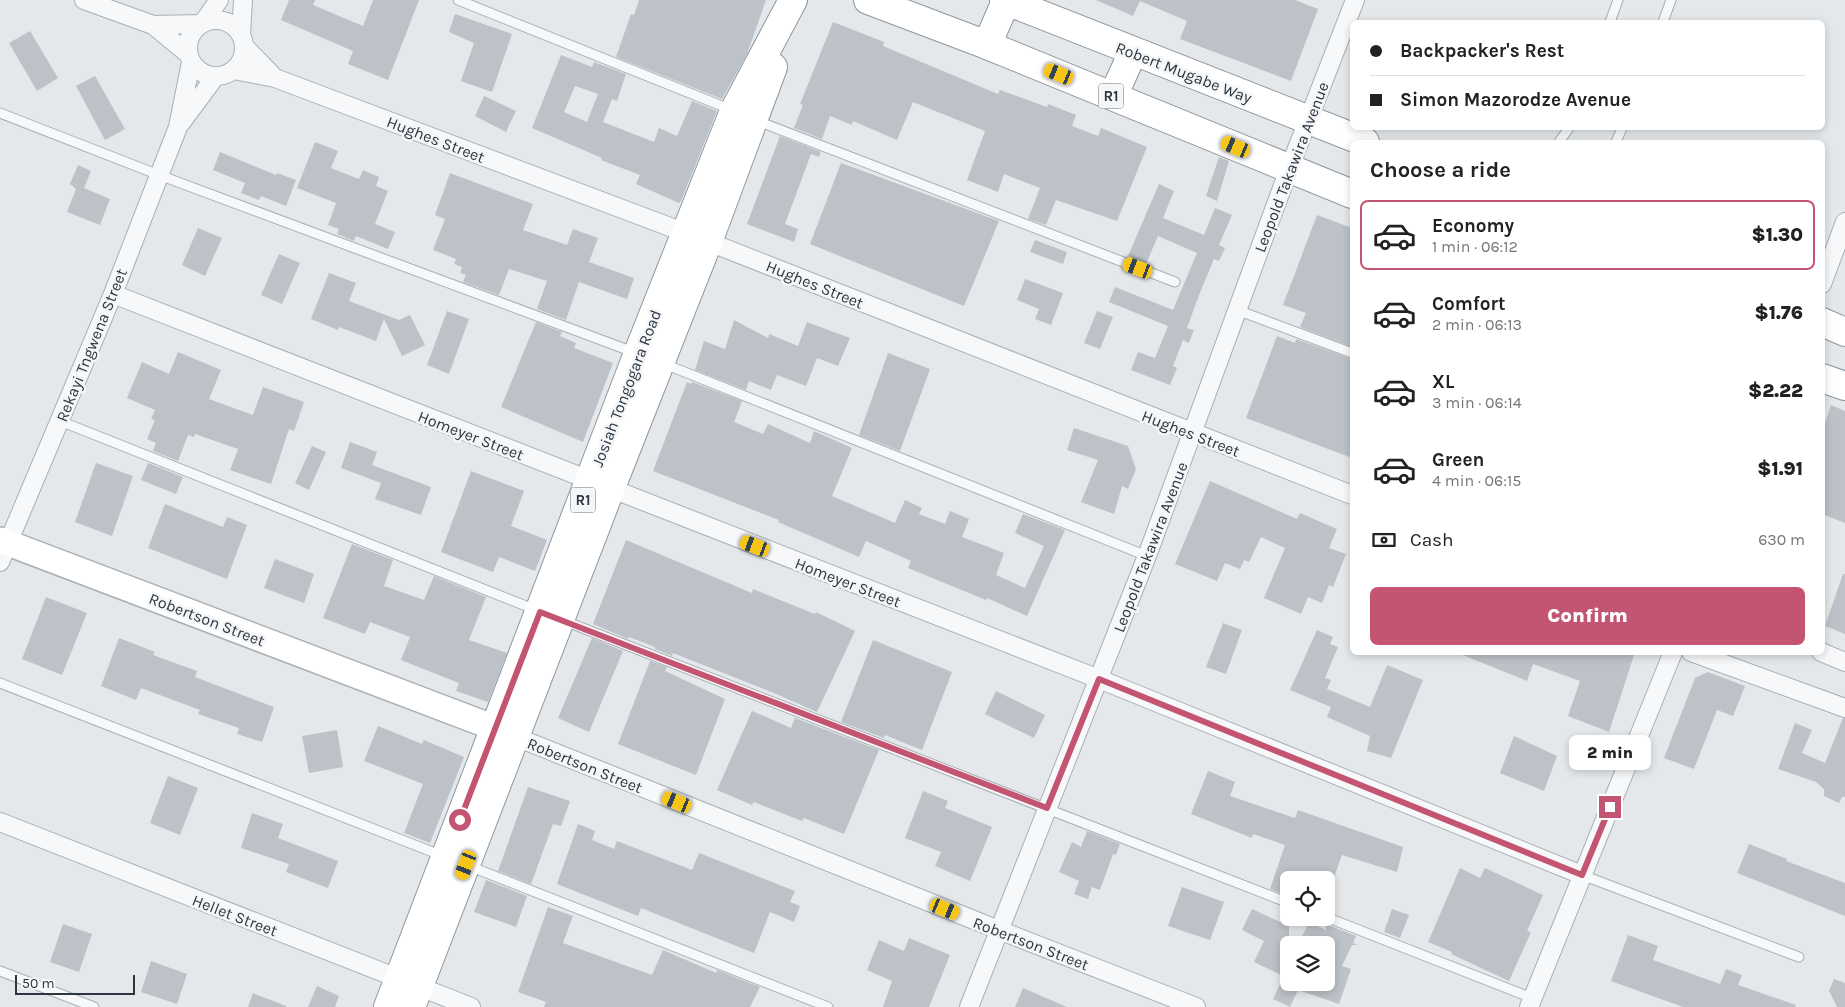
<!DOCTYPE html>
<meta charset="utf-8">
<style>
body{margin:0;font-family:Karla,sans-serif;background:#f6f6f6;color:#222;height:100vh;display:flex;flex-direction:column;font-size:19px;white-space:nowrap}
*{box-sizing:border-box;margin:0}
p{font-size:16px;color:#767676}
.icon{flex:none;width:28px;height:28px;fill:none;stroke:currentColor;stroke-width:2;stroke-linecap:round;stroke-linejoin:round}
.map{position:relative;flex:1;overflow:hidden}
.sheet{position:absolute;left:1350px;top:140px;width:475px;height:515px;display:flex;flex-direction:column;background:#fff;border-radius:8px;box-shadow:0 2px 8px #0003}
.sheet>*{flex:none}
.top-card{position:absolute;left:1350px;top:20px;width:475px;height:110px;border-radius:8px;box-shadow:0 2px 8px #0003;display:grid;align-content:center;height:110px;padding:0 20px;background:#fff}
.fabs{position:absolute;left:1280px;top:871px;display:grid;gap:10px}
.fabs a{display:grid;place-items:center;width:55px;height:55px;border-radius:8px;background:#fff;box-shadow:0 2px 8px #0003;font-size:25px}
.scale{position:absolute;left:15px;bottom:12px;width:120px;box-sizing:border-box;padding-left:5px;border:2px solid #2d3742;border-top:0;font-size:14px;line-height:18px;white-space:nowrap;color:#2d3742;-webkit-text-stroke:4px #f4f6f8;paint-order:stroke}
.end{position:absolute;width:22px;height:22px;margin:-11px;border:6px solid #c45572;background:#fff;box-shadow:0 0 0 2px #fff}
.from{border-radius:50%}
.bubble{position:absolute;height:35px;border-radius:8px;background:#fff;box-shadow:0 2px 8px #0003;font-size:16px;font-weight:800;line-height:35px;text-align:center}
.car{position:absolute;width:15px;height:30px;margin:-15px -8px;border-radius:6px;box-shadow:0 0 4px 1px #0007;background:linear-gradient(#f5c518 24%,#345 0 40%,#f5c518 0 76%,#345 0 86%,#f5c518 0)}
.top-card b{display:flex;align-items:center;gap:18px;height:48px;font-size:19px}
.top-card b+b{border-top:1px solid #e0e0e0}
.top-card i{width:12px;height:12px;background:#222}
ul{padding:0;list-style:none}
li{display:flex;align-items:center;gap:15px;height:70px;margin:0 10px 8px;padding:0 10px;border:2px solid transparent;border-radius:8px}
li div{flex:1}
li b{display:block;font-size:19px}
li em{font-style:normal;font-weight:800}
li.selected{border-color:#c45572}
li>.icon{width:45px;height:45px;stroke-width:1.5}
h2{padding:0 20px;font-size:22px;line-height:60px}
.pay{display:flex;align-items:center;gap:12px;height:55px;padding:0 20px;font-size:19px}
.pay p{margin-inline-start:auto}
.cta{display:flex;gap:10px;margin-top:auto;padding:10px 20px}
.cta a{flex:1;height:58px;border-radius:8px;background:#c45572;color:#fff;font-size:20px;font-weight:800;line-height:58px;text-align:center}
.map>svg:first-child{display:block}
.building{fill:#bcc2c7;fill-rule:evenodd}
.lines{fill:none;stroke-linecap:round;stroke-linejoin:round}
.lane-casing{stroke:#a9afb5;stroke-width:11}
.street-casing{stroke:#a9afb5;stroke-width:20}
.secondary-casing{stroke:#a9afb5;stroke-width:28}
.highway-casing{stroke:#8d97a0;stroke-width:30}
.lane{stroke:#f7f8f9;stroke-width:9}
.street{stroke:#f7f8f9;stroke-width:18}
.secondary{stroke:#fff;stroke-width:25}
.highway{stroke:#fff;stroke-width:28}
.route{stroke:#c45572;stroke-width:6}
.labels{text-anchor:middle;stroke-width:5;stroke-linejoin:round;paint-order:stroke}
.shield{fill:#f4f6f8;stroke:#697079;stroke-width:1}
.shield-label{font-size:15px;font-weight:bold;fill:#2d3742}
.street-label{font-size:16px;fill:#2d3742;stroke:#f4f6f8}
</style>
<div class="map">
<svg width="1845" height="1007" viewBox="0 0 1845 1007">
<rect width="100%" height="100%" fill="#e4e8eb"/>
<path class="building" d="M289,0H315L313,5L363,26L373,0H419L388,80L348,64L353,51L281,20Z
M639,0H766L747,54L722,99L616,57L631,14L634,15Z
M1096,0H1295L1318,9L1291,81L1180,39L1187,21L1140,1L1133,16Z
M455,14L512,34L492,92L461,81L474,43L449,32Z
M833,22L884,42L883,46L998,94L1000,90L1047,107L1048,104L1076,115L1072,126L1098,136L1101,128L1147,147L1117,221L1056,200L1046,225L1028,219L1040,188L1004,174L998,192L967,180L985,131L913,102L897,140L853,121L852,125L830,116L822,139L794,128L803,105L800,104Z
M30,31L58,78L37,91L9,43Z
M561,55L592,67L594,62L626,74L617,101L612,99L603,122L654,142L659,128L677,136L692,101L717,111L681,201L679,203L636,184L640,175L601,160L602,158L532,128ZM575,86L598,94L587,122L564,112Z
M95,76L125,129L105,140L76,86Z
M484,96L516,111L506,132L475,116Z
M780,136L821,152L819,157L811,154L785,224L798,229L794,242L747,224Z
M315,142L338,151L331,168L359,179L363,170L379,177L376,186L388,191L375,224L395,232L388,249L356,236L354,241L337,234L339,229L328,225L336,203L297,188Z
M220,152L276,175L277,173L296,180L286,206L261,196L259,200L241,193L245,183L213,170Z
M1219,157L1229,161L1217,201L1206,196Z
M841,163L999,221L964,306L810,244Z
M78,165L91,171L84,188L110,199L100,225L67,212L76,189L70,184Z
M450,173L533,204L523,230L567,245L573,229L598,238L589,262L634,278L627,299L579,282L566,320L537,309L547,281L509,269L499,295L463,282L466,275L460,273L462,267L454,264L456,259L433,250L445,219L435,215Z
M1159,184L1174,191L1163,218L1204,235L1215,208L1232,215L1219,245L1225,248L1219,261L1214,259L1199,295L1187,328L1194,330L1189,343L1183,340L1173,366L1177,368L1170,385L1131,370L1138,352L1155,358L1168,326L1109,302L1115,287L1173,310L1197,253L1158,236L1146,264L1128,256Z
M1317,215L1352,228V347L1300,327L1306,313L1283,305Z
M198,228L222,238L205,276L182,265Z
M1035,240L1067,252L1063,264L1030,252Z
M279,254L300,263L282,304L261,295Z
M329,273L356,283L349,301L399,320L410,315L425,345L402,356L384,319L376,341L339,327L338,330L311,319Z
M1025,279L1063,293L1051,325L1035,319L1039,309L1017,300Z
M447,311L469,319L449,374L427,365Z
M1097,311L1113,317L1100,349L1084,343Z
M734,320L768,338L769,334L798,346L807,322L850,338L838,366L817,358L806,386L777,375L771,390L749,381L746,390L695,370L704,341L725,349Z
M536,322L562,332L560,336L576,343L574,348L613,363L583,442L501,407Z
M1277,336L1295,343L1296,339L1352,359V458L1246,418Z
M178,352L221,370L209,399L253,415L263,387L304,402L294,431L289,429L271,484L230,470L238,449L195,434L194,437L188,435L178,461L153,451L156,443L147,439L155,420L151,419L155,410L127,398L142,362L169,374Z
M888,353L930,369L900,451L859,435Z
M687,382L691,384L692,382L742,401L734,422L763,434L768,424L810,443L814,431L852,448L832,496L895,523L905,500L922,508L919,514L945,524L950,511L969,519L962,537L1004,553L996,575L1025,588L1044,546L1015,533L1023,514L1065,530L1027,616L987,598L986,600L908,568L911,561L866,541L859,557L778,522L779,520L653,471Z
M1831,405L1845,411V523L1822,514L1823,429Z
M1074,428L1128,446L1136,469L1128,489L1122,486L1114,514L1081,502L1098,460L1067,450Z
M350,442L377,452L372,465L431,487L421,515L375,499L381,483L341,468Z
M312,446L326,452L309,490L295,483Z
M96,463L133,476L112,536L75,522Z
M148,463L183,477L176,494L141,480Z
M471,471L524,491L511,526L547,540L535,571L499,557L493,572L441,552Z
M1210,481L1297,519L1300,513L1337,529L1329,548L1346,554L1333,587L1329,585L1322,603L1308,597L1301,614L1264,598L1285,548L1261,537L1249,562L1244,560L1240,569L1225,563L1217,581L1175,564Z
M165,504L223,527L227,517L247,525L227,579L148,548Z
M626,540L752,593L753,589L815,614L816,612L855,631L817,712L774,693L673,653L672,656L655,649V647L629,637L628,639L593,624Z
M352,544L393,560L384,586L424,600L434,576L486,597L469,640L507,653L488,702L456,691L459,683L401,660L410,637L370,622L365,634L323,618Z
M275,559L314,574L304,603L264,588Z
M1843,574H1845V634L1825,626Z
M46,597L87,613L62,675L22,659Z
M1223,623L1242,630L1226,674L1206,667Z
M1317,630L1333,637L1330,644L1338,647L1325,678L1331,680L1327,689L1370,707L1387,665L1423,680L1391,758L1367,751L1370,736L1327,717L1331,707L1290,690Z
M119,638L155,652L153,655L197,671L195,677L274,707L262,742L237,734L239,728L198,714L200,710L141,688L136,700L101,686Z
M592,638L623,651L589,732L558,718Z
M873,640L952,672L922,750L885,735L884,738L841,722Z
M1455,652H1635L1609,732L1568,716L1580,681L1533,664L1527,681Z
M650,661L667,667L665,671L725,699L696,775L618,744Z
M1708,672L1745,686L1733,716L1717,710L1694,769L1664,758L1695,678Z
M996,691L1045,715L1034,738L985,714Z
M752,711L791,728L795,718L879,750L844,834L804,818L802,821L754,802L752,805L717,790Z
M1843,718H1845V797H1842L1839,803L1824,796V789L1816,782L1778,769L1795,723L1812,730L1802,753L1825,763Z
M378,726L422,744L424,740L464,757L430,843L404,833L423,784L364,761Z
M337,730L343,767L309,773L302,736Z
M1514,736L1557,756L1544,791L1500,773Z
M1208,771L1235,782L1230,796L1295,818L1298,810L1403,847L1397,872L1342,855L1333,880H1289V896L1270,889L1285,845L1253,834L1252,838L1191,814Z
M168,776L198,788L180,835L150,823Z
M528,787L570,801L561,826L553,824L531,884L498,871Z
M923,791L948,801L945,808L992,827L970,881L935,866L941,852L905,838Z
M252,813L283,824L278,838L338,861L328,888L286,872L289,864L241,848Z
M578,824L595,831L592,840L614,849L617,841L692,870L699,853L795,891L790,902L800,906L794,922L770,912L754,953L641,908L638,916L557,884Z
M1087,831L1120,844L1116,855L1113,854L1100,890L1092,887L1088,899L1074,894L1079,881L1059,872L1072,842L1081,847Z
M1749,844L1787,859L1786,861L1845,883V916L1737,873Z
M1460,868L1480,878L1485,868L1543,895L1527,931L1531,932L1509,981L1451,954L1452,952L1428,942Z
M486,880L527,896L516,927L474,912Z
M1182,887L1224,902L1210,940L1168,926Z
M548,907L573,916L563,943L652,975L663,950L716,973L717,970L760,987L750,1007H544L546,1002L518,992Z
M1252,909L1289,926V979L1254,962L1264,941L1242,930Z
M1392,909L1409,915L1400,938L1384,932Z
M1309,922L1326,930V924L1356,936L1353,943L1358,945H1352L1342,966L1351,969L1339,1004L1298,990L1290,1007L1273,999L1281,982H1326V966L1332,949L1326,948V945H1298Z
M63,924L92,934L79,972L50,962Z
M1628,935L1658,946L1653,960L1720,984L1726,969L1742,975L1738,985L1796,1005L1795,1007H1683L1611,981Z
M909,938L950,955L929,1007H883L892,981L867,970L879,940L904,951Z
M151,961L187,974L177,1004L141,992Z
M1834,979L1845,983V1007H1837L1829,991Z
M317,986L339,996L335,1007H308Z
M1023,988L1067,1007H1015Z
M253,993L286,1006V1007H248Z"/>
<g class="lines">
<defs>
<path id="lane" d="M458,0L732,110
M1610,22L1618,0
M1663,22L1671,0
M0,113L159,175L636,353
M755,120L1175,282
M1559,142L1569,128
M1616,142L1622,128
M1237,310L1352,353
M662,363L1147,556
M60,421L536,610
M562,620L1289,903
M0,683L443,856
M469,866L828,1007
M1582,875L1799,957
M1326,917L1532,998
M0,971L94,1007"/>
<path id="street" d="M84,0L153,25L187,53
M188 48a28 28 0 1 1 56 0a28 28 0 1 1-56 0Z
M204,21L219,0
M153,25L200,24
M241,35L243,0
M244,46L275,78
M234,70L275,78L686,233L1352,495
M181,123L215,77
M1822,284L1845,222
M113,294L1099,679L1582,875
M0,562L113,294L178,127L191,62
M1691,652L1845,708
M1821,652L1845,662
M506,733L999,930L1196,1007
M0,822L471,1007
M969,1007L1147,556L1289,169L1355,0
M1529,1007L1673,652"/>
<path id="secondary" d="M0,540L495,728"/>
<path id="highway" d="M868,0L987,45L1352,194
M1004,0L1365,142
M987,45L1006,1
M1113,96L1133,52
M1822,322L1845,332
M1822,378L1845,386
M388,1007L638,353L734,111L793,0
M411,1007L610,490L708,242L773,67"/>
</defs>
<use href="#lane" class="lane-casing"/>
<use href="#street" class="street-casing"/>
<use href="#secondary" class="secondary-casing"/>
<use href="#highway" class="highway-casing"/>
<use href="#lane" class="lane"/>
<use href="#street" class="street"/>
<use href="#secondary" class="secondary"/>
<use href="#highway" class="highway"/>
</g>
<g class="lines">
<path class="route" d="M460,820L540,612L1047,808L1099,679L1582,875L1610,807"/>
</g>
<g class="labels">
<g class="shield">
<rect x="1098.5" y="83.5" width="25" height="25" rx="4"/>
<rect x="570.5" y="487.5" width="25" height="25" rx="4"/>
</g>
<g class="shield-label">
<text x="1111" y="101">R1</text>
<text x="583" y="505">R1</text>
</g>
<g class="street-label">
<text transform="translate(1184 72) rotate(21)" y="6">Robert Mugabe Way</text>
<text transform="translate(436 139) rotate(21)" y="6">Hughes Street</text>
<text transform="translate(1291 167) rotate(-69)" y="6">Leopold Takawira Avenue</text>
<text transform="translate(815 284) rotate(22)" y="6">Hughes Street</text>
<text transform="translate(91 345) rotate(-68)" y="6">Rekayi Tngwena Street</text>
<text transform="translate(626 388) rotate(-69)" y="6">Josiah Tongogara Road</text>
<text transform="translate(1191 433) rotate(21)" y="6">Hughes Street</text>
<text transform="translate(471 435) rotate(21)" y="6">Homeyer Street</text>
<text transform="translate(1150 547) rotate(-69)" y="6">Leopold Takawira Avenue</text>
<text transform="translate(848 582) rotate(21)" y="6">Homeyer Street</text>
<text transform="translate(207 619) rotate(21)" y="6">Robertson Street</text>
<text transform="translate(585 765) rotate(22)" y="6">Robertson Street</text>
<text transform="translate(235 915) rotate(21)" y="6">Hellet Street</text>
<text transform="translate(1031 943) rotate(21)" y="6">Robertson Street</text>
</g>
</g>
</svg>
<div class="fabs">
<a><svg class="icon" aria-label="locate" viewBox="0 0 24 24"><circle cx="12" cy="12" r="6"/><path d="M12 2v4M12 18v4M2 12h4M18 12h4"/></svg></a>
<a><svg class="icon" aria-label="layers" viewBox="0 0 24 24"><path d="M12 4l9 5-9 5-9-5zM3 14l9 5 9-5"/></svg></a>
</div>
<div class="scale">50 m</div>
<i class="end from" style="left:460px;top:820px"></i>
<i class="end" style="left:1610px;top:807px"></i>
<div class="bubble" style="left:1569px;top:735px;width:82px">2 min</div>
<i class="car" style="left:1059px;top:74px;rotate:292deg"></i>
<i class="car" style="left:1236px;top:147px;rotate:293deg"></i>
<i class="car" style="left:1138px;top:268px;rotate:291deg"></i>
<i class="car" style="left:755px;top:546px;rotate:291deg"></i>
<i class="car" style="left:677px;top:802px;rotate:292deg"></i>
<i class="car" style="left:466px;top:865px;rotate:201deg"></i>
<i class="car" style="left:945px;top:909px;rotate:112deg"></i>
<div class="top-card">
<b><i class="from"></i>Backpacker's Rest</b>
<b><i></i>Simon Mazorodze Avenue</b>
</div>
<section class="sheet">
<h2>Choose a ride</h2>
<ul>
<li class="selected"><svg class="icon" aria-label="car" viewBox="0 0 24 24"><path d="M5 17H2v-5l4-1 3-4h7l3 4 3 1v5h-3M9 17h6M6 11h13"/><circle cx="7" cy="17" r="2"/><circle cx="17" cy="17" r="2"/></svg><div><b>Economy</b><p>1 min · 06:12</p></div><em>$1.30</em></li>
<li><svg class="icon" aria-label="car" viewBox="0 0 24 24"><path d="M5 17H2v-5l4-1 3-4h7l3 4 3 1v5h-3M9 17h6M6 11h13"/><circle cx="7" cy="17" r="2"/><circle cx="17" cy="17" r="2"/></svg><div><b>Comfort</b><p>2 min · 06:13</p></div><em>$1.76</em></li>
<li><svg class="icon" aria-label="car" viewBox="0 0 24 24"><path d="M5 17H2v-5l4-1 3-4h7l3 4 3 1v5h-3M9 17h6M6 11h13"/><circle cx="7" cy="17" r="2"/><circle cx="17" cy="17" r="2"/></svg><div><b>XL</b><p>3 min · 06:14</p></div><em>$2.22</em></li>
<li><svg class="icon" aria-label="car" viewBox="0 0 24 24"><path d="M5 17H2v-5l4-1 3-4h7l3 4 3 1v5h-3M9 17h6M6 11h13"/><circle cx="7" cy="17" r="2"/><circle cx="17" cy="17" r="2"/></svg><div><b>Green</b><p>4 min · 06:15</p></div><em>$1.91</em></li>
</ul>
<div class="pay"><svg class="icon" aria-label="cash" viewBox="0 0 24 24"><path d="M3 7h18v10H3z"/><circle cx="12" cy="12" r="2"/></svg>Cash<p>630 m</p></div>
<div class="cta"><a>Confirm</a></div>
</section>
</div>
